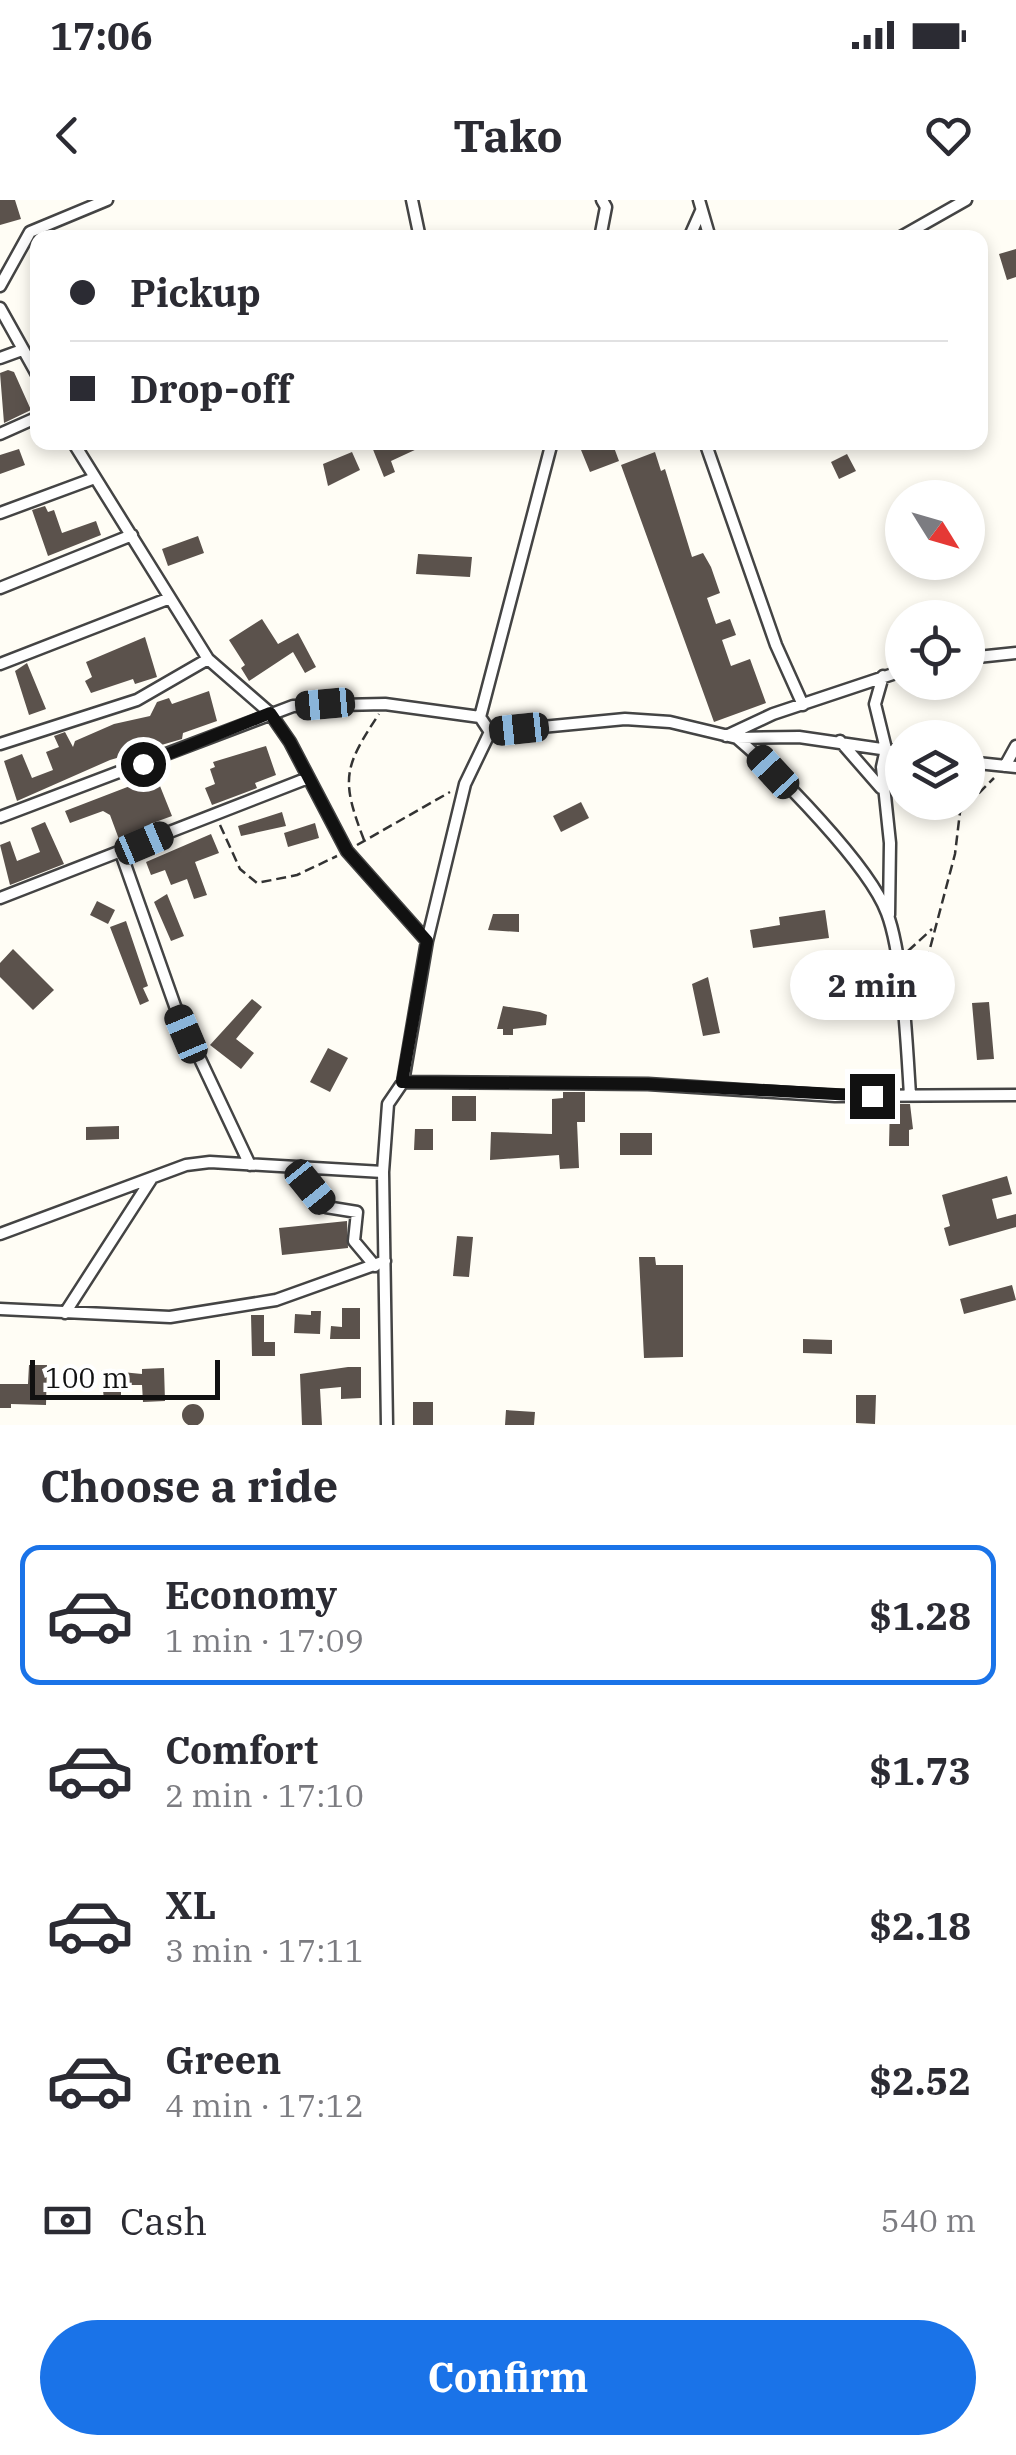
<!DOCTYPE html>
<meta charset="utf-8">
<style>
body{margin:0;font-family:"IBM Plex Serif",serif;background:#f7f7f7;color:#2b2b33;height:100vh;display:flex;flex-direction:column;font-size:38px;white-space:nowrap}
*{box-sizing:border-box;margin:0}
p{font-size:32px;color:#7c7c81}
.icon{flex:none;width:55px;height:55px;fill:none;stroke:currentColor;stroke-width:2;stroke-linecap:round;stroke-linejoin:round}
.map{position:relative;height:1225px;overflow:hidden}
.side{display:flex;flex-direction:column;background:#fff;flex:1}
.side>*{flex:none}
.hud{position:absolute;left:30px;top:30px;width:958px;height:220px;border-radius:20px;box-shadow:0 5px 15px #0003;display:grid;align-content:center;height:220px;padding:0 40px;background:#fff}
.needle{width:65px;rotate:127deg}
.controls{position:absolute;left:885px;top:280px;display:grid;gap:20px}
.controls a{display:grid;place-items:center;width:100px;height:100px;border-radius:50%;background:#fff;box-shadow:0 5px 15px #0003;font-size:50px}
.scale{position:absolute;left:30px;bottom:25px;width:190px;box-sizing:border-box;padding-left:10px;border:5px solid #111;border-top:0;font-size:28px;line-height:35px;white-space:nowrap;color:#111;-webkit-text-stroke:8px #fff;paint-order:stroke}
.end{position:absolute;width:45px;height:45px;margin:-22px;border:12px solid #111;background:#fff;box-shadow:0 0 0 5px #fff}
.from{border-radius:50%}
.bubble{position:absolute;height:70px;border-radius:35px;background:#fff;box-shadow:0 5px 15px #0003;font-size:32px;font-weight:800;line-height:70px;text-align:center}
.car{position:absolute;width:30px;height:60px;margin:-30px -15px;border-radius:12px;box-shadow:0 0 8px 2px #0007;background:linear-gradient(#222 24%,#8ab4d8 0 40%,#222 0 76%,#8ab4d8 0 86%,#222 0)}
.hud b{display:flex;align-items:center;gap:35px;height:95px;font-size:38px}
.hud b+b{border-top:2px solid #e1e1e2}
.hud i{width:25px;height:25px;background:#2b2b33}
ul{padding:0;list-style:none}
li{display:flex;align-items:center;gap:30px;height:140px;margin:0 20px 15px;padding:0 20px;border:5px solid transparent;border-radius:20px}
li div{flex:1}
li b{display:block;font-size:38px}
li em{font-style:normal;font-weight:800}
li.active{border-color:#1a73e8}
li>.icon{width:90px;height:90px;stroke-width:1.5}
h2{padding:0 40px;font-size:45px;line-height:120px}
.pay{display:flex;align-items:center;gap:25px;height:110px;padding:0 40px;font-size:38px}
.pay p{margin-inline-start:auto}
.cta{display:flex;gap:20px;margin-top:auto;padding:20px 40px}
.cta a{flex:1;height:115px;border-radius:60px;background:#1a73e8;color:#fff;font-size:40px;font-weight:800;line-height:115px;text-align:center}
.status{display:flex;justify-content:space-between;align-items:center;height:70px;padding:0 50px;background:#fff;direction:ltr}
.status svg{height:28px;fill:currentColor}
header{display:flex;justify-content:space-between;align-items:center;height:130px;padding:0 40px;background:#fff;font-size:45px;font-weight:800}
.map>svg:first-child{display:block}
.building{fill:#5b524c}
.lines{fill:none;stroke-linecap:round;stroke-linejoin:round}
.street-casing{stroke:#444;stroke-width:15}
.path{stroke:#333;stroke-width:2.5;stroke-dasharray:10 5;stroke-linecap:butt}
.street{stroke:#fff;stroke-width:10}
.route{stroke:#111;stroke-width:12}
</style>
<div class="status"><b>17:06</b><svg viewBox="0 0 49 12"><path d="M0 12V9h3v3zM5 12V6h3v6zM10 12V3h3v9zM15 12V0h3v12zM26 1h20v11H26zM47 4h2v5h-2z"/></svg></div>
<header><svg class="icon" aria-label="back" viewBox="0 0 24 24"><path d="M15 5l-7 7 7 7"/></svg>Tako<svg class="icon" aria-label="heart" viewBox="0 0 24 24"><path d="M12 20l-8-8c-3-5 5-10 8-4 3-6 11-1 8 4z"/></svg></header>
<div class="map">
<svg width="1016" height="1225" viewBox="0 0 1016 1225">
<rect width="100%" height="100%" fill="#fffdf5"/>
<path class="building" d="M0,0H15L21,19L0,25Z
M1016,49V77L1007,80L999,54Z
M8,170L14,172L31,210L4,223L0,173Z
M370,242H432L391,261L395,272L384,277Z
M601,242H612L619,261L590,272L581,250Z
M19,249L25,265L0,274V255Z
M352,252L360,270L328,286L323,264Z
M655,252L661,271L665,269L692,357L703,353L711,367L720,393L707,398L716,424L730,419L736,435L722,440L731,466L750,459L766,503L714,522L621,265Z
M847,254L856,271L839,279L831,262Z
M45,306L48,312L54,310L62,333L96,321L101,335L48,356L32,310Z
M198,336L204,353L168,366L162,349Z
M418,354L472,357L470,377L416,374Z
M262,419L278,444L298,433L316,467L305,473L293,452L249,481L241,468L245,465L229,440Z
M145,437L157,477L135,484L133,479L91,493L85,481L92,477L86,462Z
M27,463L46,509L29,515L15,471Z
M209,491L217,521L183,533L182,539L110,560L17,601L4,561L22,554L32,578L53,570L46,552L59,547L54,536L65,532L73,547L75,541L114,524L150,516L157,502L169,498L172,504Z
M266,546L276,575L255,583L257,588L212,605L205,588L215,584L210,569L215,567L213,562Z
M156,576L172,616L150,624L152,629L120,642L110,615L103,611L70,623L65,611Z
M581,602L589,618L561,632L553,616Z
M282,612L286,626L241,636L238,626Z
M45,622L64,664L10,685L0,645L10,641L17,661L40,652L31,628Z
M315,623L319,638L288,647L284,633Z
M211,634L219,653L195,662L207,695L194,699L187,679L171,685L165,670L151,675L146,662Z
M167,694L184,736L171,741L154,702Z
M97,701L115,710L108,724L90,715Z
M825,710L829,738L753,748L750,730L780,725L779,717Z
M493,714H519V732L488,730Z
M126,721L148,786L143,788L149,801L140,805L110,727Z
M13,749L54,790L33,810L0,777V763Z
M708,777L720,833L703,836L692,784Z
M252,799L262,807L236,839L254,853L241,869L210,845Z
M989,802L994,859L977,860L972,803Z
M503,806L540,812L547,815L546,825L513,829V835H503V829H497Z
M328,848L348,858L330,892L310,882Z
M563,892H585V922H577L579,968L560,969L559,955L490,960L491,932L552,934V899L563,898Z
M452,896H476V921H452Z
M890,904H910L913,929L909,930V946H889Z
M119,926V939L86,940V927Z
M415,929H433V950H414Z
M620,933H652V955H620Z
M1007,976L1012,994L992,999L997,1019L1016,1014V1027L949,1046L944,1028L950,1026L942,995Z
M347,1021L348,1048L282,1055L279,1028Z
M457,1036L473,1037L469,1077L453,1076Z
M639,1057H655L656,1065H683V1157L644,1158Z
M1012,1085L1016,1100L964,1114L960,1099Z
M342,1108H360V1139H330L331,1126L342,1127Z
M311,1111H321L320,1134L294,1133L295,1114L311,1115Z
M251,1115H264V1142H275V1156H252Z
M803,1139L832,1140V1154L803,1153Z
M29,1165H47L46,1205L11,1204V1208H0V1184H28Z
M348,1167H361V1198L341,1199V1187L320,1189L322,1225H302L300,1174Z
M164,1168L165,1201L143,1202L142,1185H121V1200H104L101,1170L142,1174V1169Z
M856,1195H876L875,1224L856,1223Z
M413,1202H433V1225H413Z
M182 1215a11 11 0 1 1 22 0a11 11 0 1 1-22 0Z
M506,1210L535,1212L534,1225H505Z"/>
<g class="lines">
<defs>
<path id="street" d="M412,0L420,38
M699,0L710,38
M600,38L606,7L602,0
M689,38L701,11
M899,38L966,0
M0,86L30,32L107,0
M0,108L38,176
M0,158L22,150
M0,234L38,217
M73,242L208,459L270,513L290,542L347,651L427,741
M705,242L776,445L803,505
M0,313L92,279
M0,388L132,335
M968,458L1016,453
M0,464L170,398
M883,476L875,504L886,549L882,567L890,643L889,715
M490,532L625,519L670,522L737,538L799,537L902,552
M726,536L773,514L902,471
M738,539C778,573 869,665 887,713C903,755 907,849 910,895
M840,541L881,588
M0,544L137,500L208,459
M968,562L1016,567
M1005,566L1016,546
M0,617L293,506L385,504L480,517
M121,653L175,806L250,965
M0,698L308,578
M403,882L648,884L835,896L1016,895
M293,968L326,1007L357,1012L354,1041L375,1066
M0,1034L186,965L210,962L383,972
M0,1109L170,1117L276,1100L385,1061
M65,1113L152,978
M387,1225L383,972L388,904L403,882L427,741L465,584L490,532L480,517L552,242"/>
</defs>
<use href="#street" class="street-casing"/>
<path class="path" d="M220,625L240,669L257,683L297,675L337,656
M364,640C341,580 343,568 379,514
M357,645L450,592
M908,751L932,729
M915,805L955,654L960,612L994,578"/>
<use href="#street" class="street"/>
</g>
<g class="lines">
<path class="route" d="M143,564L270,513L290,542L347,651L427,741L402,882L648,884L872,896"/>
</g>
</svg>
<div class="controls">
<a><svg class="needle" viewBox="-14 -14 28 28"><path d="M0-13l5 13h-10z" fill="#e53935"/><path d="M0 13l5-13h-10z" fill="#7c7c81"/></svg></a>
<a><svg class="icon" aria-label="locate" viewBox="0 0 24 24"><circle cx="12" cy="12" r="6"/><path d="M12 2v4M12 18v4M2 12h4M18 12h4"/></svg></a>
<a><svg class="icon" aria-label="layers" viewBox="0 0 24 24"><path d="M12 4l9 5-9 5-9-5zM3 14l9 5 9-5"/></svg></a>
</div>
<div class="scale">100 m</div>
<i class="end from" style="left:143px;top:564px"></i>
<i class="end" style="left:872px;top:896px"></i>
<div class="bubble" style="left:790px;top:750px;width:165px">2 min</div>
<i class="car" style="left:325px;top:504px;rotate:265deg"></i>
<i class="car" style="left:519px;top:529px;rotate:264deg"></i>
<i class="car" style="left:773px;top:572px;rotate:317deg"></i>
<i class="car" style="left:144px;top:643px;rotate:67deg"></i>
<i class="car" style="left:186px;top:834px;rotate:337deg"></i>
<i class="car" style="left:310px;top:987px;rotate:141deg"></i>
<div class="hud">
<b><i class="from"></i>Pickup</b>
<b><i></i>Drop-off</b>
</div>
</div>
<section class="side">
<h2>Choose a ride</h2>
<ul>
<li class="active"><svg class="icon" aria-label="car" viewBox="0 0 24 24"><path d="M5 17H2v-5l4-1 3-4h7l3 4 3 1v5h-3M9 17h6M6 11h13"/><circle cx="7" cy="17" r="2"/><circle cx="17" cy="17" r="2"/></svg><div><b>Economy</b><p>1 min · 17:09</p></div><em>$1.28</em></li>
<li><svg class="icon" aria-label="car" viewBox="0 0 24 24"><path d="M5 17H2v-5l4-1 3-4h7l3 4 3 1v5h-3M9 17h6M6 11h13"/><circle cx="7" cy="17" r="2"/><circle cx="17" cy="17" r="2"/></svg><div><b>Comfort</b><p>2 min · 17:10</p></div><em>$1.73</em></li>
<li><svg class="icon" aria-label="car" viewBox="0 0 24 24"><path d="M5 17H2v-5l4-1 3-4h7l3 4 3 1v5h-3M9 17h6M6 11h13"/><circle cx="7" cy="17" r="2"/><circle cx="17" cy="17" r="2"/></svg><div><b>XL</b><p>3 min · 17:11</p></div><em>$2.18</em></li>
<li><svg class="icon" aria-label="car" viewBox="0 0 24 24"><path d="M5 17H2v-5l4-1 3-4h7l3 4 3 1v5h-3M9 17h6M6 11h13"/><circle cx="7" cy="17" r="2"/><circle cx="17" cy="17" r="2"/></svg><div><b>Green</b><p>4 min · 17:12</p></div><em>$2.52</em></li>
</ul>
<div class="pay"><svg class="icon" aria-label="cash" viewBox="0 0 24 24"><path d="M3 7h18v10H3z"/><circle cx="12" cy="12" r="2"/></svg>Cash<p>540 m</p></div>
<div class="cta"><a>Confirm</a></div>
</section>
